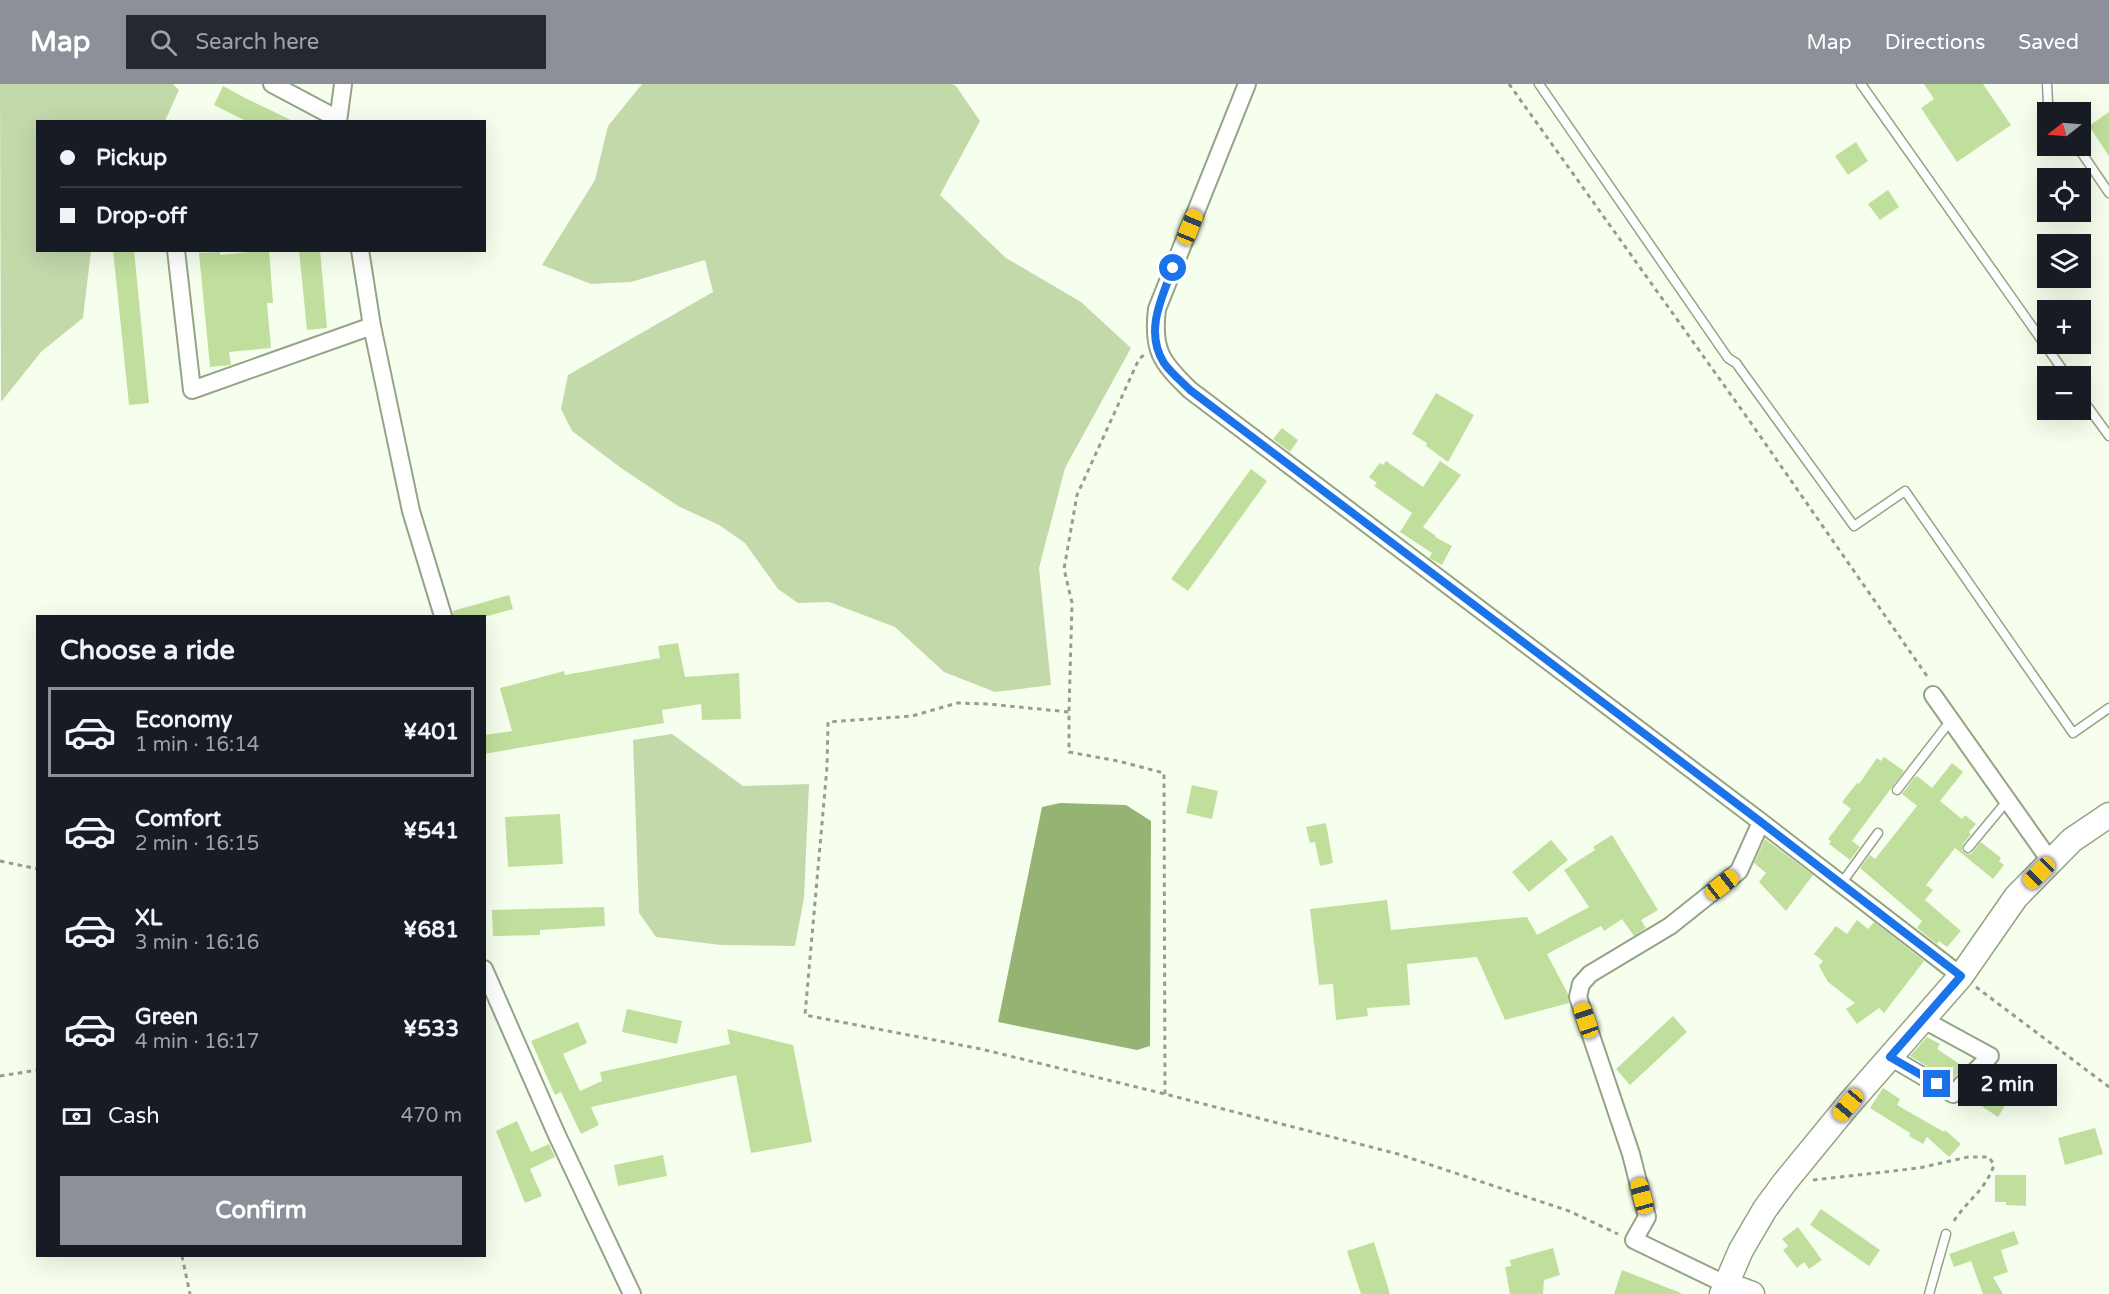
<!DOCTYPE html>
<meta charset="utf-8">
<style>
body{margin:0;font-family:"Varela Round",sans-serif;background:#242831;color:#f1f3f6;height:100vh;display:flex;flex-direction:column;font-size:22px;white-space:nowrap}
*{box-sizing:border-box;margin:0}
p{font-size:20px;color:#9ea1a6}
.icon{flex:none;width:33px;height:33px;fill:none;stroke:currentColor;stroke-width:2;stroke-linecap:round;stroke-linejoin:round}
.map{position:relative;flex:1;overflow:hidden}
.details{position:absolute;left:36px;top:531px;width:450px;height:642px;display:flex;flex-direction:column;background:#171b24;border-radius:0px;box-shadow:0 6px 24px #0002}
.details>*{flex:none}
.banner{position:absolute;left:36px;top:36px;width:450px;height:132px;border-radius:0px;box-shadow:0 6px 24px #0002;display:grid;align-content:center;height:132px;padding:0 24px;background:#171b24}
.needle{width:39px;rotate:253deg}
.tools{position:absolute;left:2037px;top:18px;display:grid;gap:12px}
.tools a{display:grid;place-items:center;width:54px;height:54px;border-radius:0px;background:#171b24;box-shadow:0 6px 24px #0002;font-size:30px}
.end{position:absolute;width:27px;height:27px;margin:-14px;border:8px solid #1a73e8;background:#fff;box-shadow:0 0 0 3px #fff}
.from{border-radius:50%}
.bubble{position:absolute;height:42px;border-radius:0px;background:#171b24;box-shadow:0 6px 24px #0002;font-size:20px;font-weight:700;line-height:42px;text-align:center}
.car{position:absolute;width:18px;height:36px;margin:-18px -9px;border-radius:8px;box-shadow:0 0 4px 2px #0007;background:linear-gradient(#f5c518 24%,#345 0 40%,#f5c518 0 76%,#345 0 86%,#f5c518 0)}
.banner b{display:flex;align-items:center;gap:21px;height:57px;font-size:22px}
.banner b+b{border-top:2px solid #363941}
.banner i{width:15px;height:15px;background:#f1f3f6}
ul{padding:0;list-style:none}
li{display:flex;align-items:center;gap:18px;height:90px;margin:0 12px 9px;padding:0 12px;border:3px solid transparent;border-radius:0px}
li div{flex:1}
li b{display:block;font-size:22px}
li em{font-style:normal;font-weight:700}
li.on{border-color:#8c9099}
li>.icon{width:54px;height:54px;stroke-width:1.5}
h2{padding:0 24px;font-size:27px;line-height:72px}
.pay{display:flex;align-items:center;gap:15px;height:66px;padding:0 24px;font-size:22px}
.pay p{margin-inline-start:auto}
.button{display:flex;gap:12px;margin-top:auto;padding:12px 24px}
.button a{flex:1;height:69px;border-radius:0px;background:#8c9099;color:#fff;font-size:24px;font-weight:700;line-height:69px;text-align:center}
header{display:flex;align-items:center;gap:36px;box-sizing:border-box;height:84px;padding:0 30px;background:#8c9099;color:#fff}
header strong{font-size:28px}
nav{display:flex;gap:33px;margin-inline-start:auto;font-size:21px}
.search{width:420px;height:54px;background:#242831;display:flex;align-items:center;gap:15px;box-sizing:border-box;padding:0 21px;border-radius:0px;color:#9ea1a6;font-size:22px}
.map>svg:first-child{display:block}
.green{fill:#c3d9aa}
.water{fill:#95b372}
.building{fill:#c0df9c}
.lines{fill:none;stroke-linecap:round;stroke-linejoin:round}
.lane-casing{stroke:#95a386;stroke-width:11}
.street-casing{stroke:#95a386;stroke-width:20}
.secondary-casing{stroke:#95a386;stroke-width:27}
.path{stroke:#969d8e;stroke-width:3;stroke-dasharray:4.5 4.5;stroke-linecap:butt}
.lane{stroke:#fff;stroke-width:8}
.street{stroke:#fff;stroke-width:16}
.secondary{stroke:#fff;stroke-width:24}
.route{stroke:#1a73e8;stroke-width:8}
</style>
<header>
<strong>Map</strong>
<div class="search"><svg class="icon" aria-label="search" viewBox="0 0 24 24"><circle cx="10" cy="10" r="6"/><path d="M15 15l6 6"/></svg>Search here</div>
<nav><a>Map</a><a>Directions</a><a>Saved</a></nav>
</header>
<div class="map">
<svg width="2109" height="1210" viewBox="0 0 2109 1210">
<rect width="100%" height="100%" fill="#f6ffed"/>
<path class="green" d="M0,0H173L179,6L165,37L38,38V166L91,167L83,234L41,268L1,318Z
M642,0H952L956,2L980,37L940,111L1006,174L1081,218L1131,264L1065,384L1039,484L1051,601L995,608L944,588L895,543L829,518L798,519L778,505L745,459L719,441L678,422L621,384L572,347L561,325L568,291L713,208L705,176L631,198L591,200L542,181L595,96L608,42Z
M672,650L743,702L809,700L804,814L795,862L721,861L656,853L639,829L633,656Z"/>
<path class="water" d="M1060,719L1126,721L1151,737L1150,962L1137,966L998,938L1042,723Z"/>
<path class="building" d="M1924,0H1983L2011,41L1957,78L1921,24L1934,15Z
M223,2L247,15L295,38H248L214,21Z
M2109,28V72L2089,42Z
M1856,58L1868,77L1848,91L1835,72Z
M1888,106L1899,123L1880,136L1868,120Z
M113,166H134L149,319L129,321Z
M269,166L273,219H267L271,264L229,268L231,281L210,283L199,169L220,168V171Z
M299,166H320L327,244L307,246Z
M1436,309L1474,331L1448,378L1426,362L1427,359L1412,350Z
M1282,344L1298,356L1290,368L1273,355Z
M1386,377L1423,403L1440,377L1461,391L1423,443L1436,452L1435,453L1452,462L1442,481L1429,474L1432,469L1400,448L1412,429L1374,402L1377,399L1369,393L1380,379L1383,381Z
M1251,385L1267,397L1188,507L1171,495Z
M509,511L513,525L488,532H453V527Z
M678,559L685,593L739,589L741,635L702,636L701,620L662,626L664,639L484,670V651L512,647L500,604L564,587L565,591L660,574L658,562Z
M1884,673L1904,687L1852,757L1860,763L1850,776L1829,760L1831,757L1828,755L1851,725L1842,718L1857,699L1859,700L1877,674L1881,677Z
M1952,679L1963,688L1940,717L1962,735L1965,731L1976,740L1969,748L1971,750L1963,760L1962,767L1966,770H1971L1981,758L2001,774L1999,777L2004,781L1993,795L1955,764L1926,801L1933,806L1925,816L1961,847L1947,863L1939,857L1937,860L1917,844L1922,837L1860,784L1870,771L1875,775L1917,722L1902,710L1914,694L1917,692L1932,704Z
M1192,701L1218,707L1212,735L1186,729Z
M560,730L563,780L508,783L505,733Z
M1326,739L1333,779L1320,782L1315,758L1310,759L1306,743Z
M1612,751L1658,826L1641,836L1646,844L1634,852L1622,835L1604,847L1601,842L1547,870L1568,910L1569,919L1505,936L1477,873L1407,880L1410,921L1367,924L1368,932L1336,936L1333,900L1319,901L1310,825L1387,816L1391,846L1527,833L1537,851L1589,823L1564,786L1595,766L1593,763Z
M1765,755L1813,791L1786,827L1759,798L1766,789L1754,779Z
M1551,756L1568,776L1529,808L1512,788Z
M604,823L605,842L540,846V851L493,852L492,826Z
M1857,836L1868,845L1874,838L1924,877L1884,929L1879,924L1857,940L1846,925L1855,919L1828,898L1819,882L1823,877L1814,870L1836,842L1847,850Z
M627,925L682,937L677,960L622,948Z
M1673,932L1687,948L1630,1001L1616,985Z
M578,938L587,959L563,970L580,1007L602,997L600,988L730,960L727,945L793,961L812,1058L751,1069L736,991L591,1023L599,1041L581,1050L561,1008L555,1011L531,957Z
M1927,953L1940,960L1937,965L1964,983L1951,997L1910,972Z
M1986,997L2007,1010L2006,1013L2009,1015L1998,1033L1974,1017Z
M1883,1004L1900,1015L1897,1021L1944,1048L1945,1046L1961,1060L1949,1073L1927,1053L1923,1060L1909,1052L1910,1049L1870,1024Z
M517,1037L531,1068L549,1060L555,1073L530,1085L542,1112L525,1119L496,1047Z
M2095,1044L2103,1070L2065,1081L2058,1054Z
M663,1071L667,1092L618,1102L614,1081Z
M1995,1091H2026V1122L2006,1121V1118H1995Z
M1821,1125L1880,1166L1869,1182L1810,1141Z
M1798,1143L1822,1176L1809,1185L1804,1178L1797,1184L1783,1166L1788,1162L1782,1155Z
M2014,1147L2019,1160L2001,1166L2008,1188L1993,1193L2003,1210H1983L1971,1177L1954,1183L1949,1170Z
M1374,1158L1390,1210H1361L1347,1167Z
M1553,1164L1560,1191L1544,1196L1543,1210H1510L1505,1183L1511,1182L1510,1176Z
M1622,1186L1681,1209V1210H1614Z"/>
<g class="lines">
<defs>
<path id="lane" d="M1539,0L1728,274L1736,279L1854,442L1905,407L2073,649L2109,624
M1861,0L2067,292
M2047,0L2048,19L2054,28
M2077,62L2109,109
M2080,312L2109,352
M1897,706L1951,636
M1968,764L2007,717
M1841,800L1878,749
M1929,1210L1946,1150"/>
<path id="street" d="M272,0L338,35
M1247,0L1157,225C1152,266 1161,278 1190,306L1761,738L1961,892
M338,38L343,0
M176,166L192,306L372,242
M360,166L372,242L411,427L443,532
M1933,611L2051,778
M484,885L556,1049L632,1210
M1890,973L1953,1010L1990,972L1922,935
M1725,1200L1634,1156L1647,1133L1631,1070L1578,913L1581,900L1590,890L1670,842L1739,787L1761,738"/>
<path id="secondary" d="M1725,1200L1752,1210
M1722,1210L1741,1166L1765,1125L1785,1098L1848,1021L1961,892L2016,813L2072,756L2109,731"/>
</defs>
<use href="#lane" class="lane-casing"/>
<use href="#street" class="street-casing"/>
<use href="#secondary" class="secondary-casing"/>
<path class="path" d="M1509,0L1751,339L1929,595
M1069,627L1072,519L1064,485L1077,411L1139,275L1144,271
M0,777L38,785
M1976,903L2109,1003
M0,992L38,986
M1165,1010L1164,689L1118,677L1069,668V628L988,620L957,619L912,632L828,638L827,683L805,931L981,965L1165,1010L1398,1070L1569,1127L1618,1150
M1813,1096L1919,1084L1968,1073H1989L1994,1081C1985,1107 1966,1117 1952,1140
M182,1172L190,1210"/>
<use href="#lane" class="lane"/>
<use href="#street" class="street"/>
<use href="#secondary" class="secondary"/>
</g>
<g class="lines">
<path class="route" d="M1173,184C1162,213 1144,248 1164,279C1171,289 1181,297 1190,306L1761,738L1961,892L1890,973L1937,1000"/>
</g>
</svg>
<div class="tools">
<a><svg class="needle" viewBox="-14 -14 28 28"><path d="M0-13l5 13h-10z" fill="#e53935"/><path d="M0 13l5-13h-10z" fill="#9ea1a6"/></svg></a>
<a><svg class="icon" aria-label="locate" viewBox="0 0 24 24"><circle cx="12" cy="12" r="6"/><path d="M12 2v4M12 18v4M2 12h4M18 12h4"/></svg></a>
<a><svg class="icon" aria-label="layers" viewBox="0 0 24 24"><path d="M12 4l9 5-9 5-9-5zM3 14l9 5 9-5"/></svg></a>
<a>+</a>
<a>−</a>
</div>
<i class="end from" style="left:1173px;top:184px"></i>
<i class="end" style="left:1937px;top:1000px"></i>
<div class="bubble" style="left:1958px;top:980px;width:99px">2 min</div>
<i class="car" style="left:1190px;top:143px;rotate:22deg"></i>
<i class="car" style="left:2039px;top:789px;rotate:225deg"></i>
<i class="car" style="left:1722px;top:801px;rotate:52deg"></i>
<i class="car" style="left:1586px;top:936px;rotate:341deg"></i>
<i class="car" style="left:1848px;top:1021px;rotate:220deg"></i>
<i class="car" style="left:1642px;top:1112px;rotate:345deg"></i>
<div class="banner">
<b><i class="from"></i>Pickup</b>
<b><i></i>Drop-off</b>
</div>
<section class="details">
<h2>Choose a ride</h2>
<ul>
<li class="on"><svg class="icon" aria-label="car" viewBox="0 0 24 24"><path d="M5 17H2v-5l4-1 3-4h7l3 4 3 1v5h-3M9 17h6M6 11h13"/><circle cx="7" cy="17" r="2"/><circle cx="17" cy="17" r="2"/></svg><div><b>Economy</b><p>1 min · 16:14</p></div><em>¥401</em></li>
<li><svg class="icon" aria-label="car" viewBox="0 0 24 24"><path d="M5 17H2v-5l4-1 3-4h7l3 4 3 1v5h-3M9 17h6M6 11h13"/><circle cx="7" cy="17" r="2"/><circle cx="17" cy="17" r="2"/></svg><div><b>Comfort</b><p>2 min · 16:15</p></div><em>¥541</em></li>
<li><svg class="icon" aria-label="car" viewBox="0 0 24 24"><path d="M5 17H2v-5l4-1 3-4h7l3 4 3 1v5h-3M9 17h6M6 11h13"/><circle cx="7" cy="17" r="2"/><circle cx="17" cy="17" r="2"/></svg><div><b>XL</b><p>3 min · 16:16</p></div><em>¥681</em></li>
<li><svg class="icon" aria-label="car" viewBox="0 0 24 24"><path d="M5 17H2v-5l4-1 3-4h7l3 4 3 1v5h-3M9 17h6M6 11h13"/><circle cx="7" cy="17" r="2"/><circle cx="17" cy="17" r="2"/></svg><div><b>Green</b><p>4 min · 16:17</p></div><em>¥533</em></li>
</ul>
<div class="pay"><svg class="icon" aria-label="cash" viewBox="0 0 24 24"><path d="M3 7h18v10H3z"/><circle cx="12" cy="12" r="2"/></svg>Cash<p>470 m</p></div>
<div class="button"><a>Confirm</a></div>
</section>
</div>
